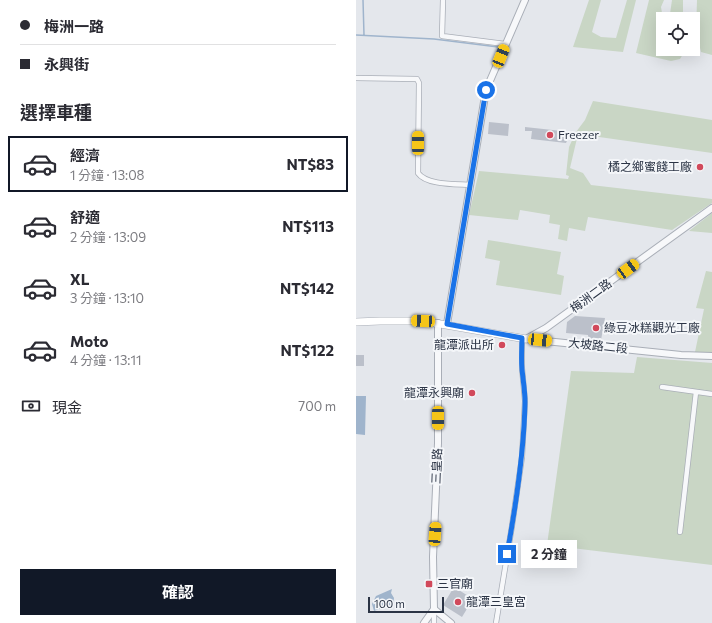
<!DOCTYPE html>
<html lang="zh-TW">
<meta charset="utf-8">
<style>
body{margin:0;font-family:Commissioner,"Noto Sans TC",sans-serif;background:#f7f7f7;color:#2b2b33;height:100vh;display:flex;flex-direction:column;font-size:15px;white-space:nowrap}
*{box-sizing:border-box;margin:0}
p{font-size:13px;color:#7c7c81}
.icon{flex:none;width:22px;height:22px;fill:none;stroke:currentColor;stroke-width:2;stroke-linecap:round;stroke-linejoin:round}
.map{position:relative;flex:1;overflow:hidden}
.sheet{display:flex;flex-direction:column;background:#fff;width:356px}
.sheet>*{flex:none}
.banner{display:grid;align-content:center;height:88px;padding:0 20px;background:#fff}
.tools{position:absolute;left:300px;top:12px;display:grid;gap:8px}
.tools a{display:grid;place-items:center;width:44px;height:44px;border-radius:0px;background:#fff;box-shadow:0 4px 16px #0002;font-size:20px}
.scale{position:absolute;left:12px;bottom:10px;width:76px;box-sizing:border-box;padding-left:4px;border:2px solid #2b3445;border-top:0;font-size:11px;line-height:14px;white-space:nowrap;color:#2b3445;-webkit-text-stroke:3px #f4f6f9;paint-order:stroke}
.end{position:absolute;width:18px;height:18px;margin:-9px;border:5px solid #1a73e8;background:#fff;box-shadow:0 0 0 2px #fff}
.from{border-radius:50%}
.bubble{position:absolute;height:28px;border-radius:0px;background:#fff;box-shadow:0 4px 16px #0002;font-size:13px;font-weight:700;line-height:28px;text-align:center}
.car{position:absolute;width:12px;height:24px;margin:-12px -6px;border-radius:5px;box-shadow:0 0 3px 1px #0007;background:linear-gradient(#f5c518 24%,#345 0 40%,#f5c518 0 76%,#345 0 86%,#f5c518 0)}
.banner b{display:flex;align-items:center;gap:14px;height:38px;font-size:15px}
.banner b+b{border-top:1px solid #e1e1e2}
.banner i{width:10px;height:10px;background:#2b2b33}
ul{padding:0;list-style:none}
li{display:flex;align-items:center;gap:12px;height:56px;margin:0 8px 6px;padding:0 12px;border:2px solid transparent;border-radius:0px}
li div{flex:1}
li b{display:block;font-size:15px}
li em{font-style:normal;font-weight:700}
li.on{border-color:#111827}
li>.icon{width:36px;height:36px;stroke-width:1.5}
h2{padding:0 20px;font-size:18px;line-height:48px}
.pay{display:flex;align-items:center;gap:10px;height:44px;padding:0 20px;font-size:15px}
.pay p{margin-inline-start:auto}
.cta{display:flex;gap:8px;margin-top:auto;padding:8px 20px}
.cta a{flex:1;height:46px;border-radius:0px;background:#111827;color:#fff;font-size:16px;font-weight:700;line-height:46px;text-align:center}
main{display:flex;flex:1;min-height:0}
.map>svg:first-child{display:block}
.green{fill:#c9d6c5}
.water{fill:#9fb4cc}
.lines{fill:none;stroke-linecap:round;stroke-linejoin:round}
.stream{stroke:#9fb4cc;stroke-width:1.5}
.building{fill:#bbc0ca}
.minor-casing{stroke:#a9aeb7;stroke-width:6}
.tertiary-casing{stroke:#a9aeb7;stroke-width:8}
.secondary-casing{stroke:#a9aeb7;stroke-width:8}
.minor{stroke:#f7f8fa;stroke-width:4.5}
.tertiary{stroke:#f7f8fa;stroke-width:6}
.secondary{stroke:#fff;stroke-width:7}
.route{stroke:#1a73e8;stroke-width:5}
.poi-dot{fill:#d1495b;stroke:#f4f6f9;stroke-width:1.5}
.labels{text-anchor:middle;stroke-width:4;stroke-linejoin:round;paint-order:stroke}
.poi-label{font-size:12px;fill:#2b3445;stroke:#f4f6f9;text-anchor:start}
.street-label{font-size:12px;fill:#2b3445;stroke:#f4f6f9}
</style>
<main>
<section class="sheet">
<div class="banner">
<b><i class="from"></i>梅洲一路</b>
<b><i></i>永興街</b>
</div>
<h2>選擇車種</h2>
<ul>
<li class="on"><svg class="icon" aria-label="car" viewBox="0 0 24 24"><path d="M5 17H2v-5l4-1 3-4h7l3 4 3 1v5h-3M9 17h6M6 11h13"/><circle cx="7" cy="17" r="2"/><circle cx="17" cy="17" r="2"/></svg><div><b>經濟</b><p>1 分鐘 · 13:08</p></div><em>NT$83</em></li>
<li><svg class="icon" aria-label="car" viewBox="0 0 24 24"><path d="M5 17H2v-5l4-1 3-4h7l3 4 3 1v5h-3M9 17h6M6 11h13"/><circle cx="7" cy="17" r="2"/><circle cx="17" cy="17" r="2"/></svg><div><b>舒適</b><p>2 分鐘 · 13:09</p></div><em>NT$113</em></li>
<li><svg class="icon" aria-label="car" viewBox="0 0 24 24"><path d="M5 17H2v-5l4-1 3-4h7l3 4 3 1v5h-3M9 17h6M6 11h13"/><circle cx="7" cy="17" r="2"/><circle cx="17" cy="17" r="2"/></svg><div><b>XL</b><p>3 分鐘 · 13:10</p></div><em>NT$142</em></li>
<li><svg class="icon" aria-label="car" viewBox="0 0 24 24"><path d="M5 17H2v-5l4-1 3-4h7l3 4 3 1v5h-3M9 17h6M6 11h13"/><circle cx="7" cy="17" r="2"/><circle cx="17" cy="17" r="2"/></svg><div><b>Moto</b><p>4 分鐘 · 13:11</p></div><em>NT$122</em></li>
</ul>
<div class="pay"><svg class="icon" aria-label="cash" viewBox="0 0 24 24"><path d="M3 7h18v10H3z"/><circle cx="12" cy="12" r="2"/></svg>現金<p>700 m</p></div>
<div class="cta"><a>確認</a></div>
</section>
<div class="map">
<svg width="356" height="623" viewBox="0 0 356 623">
<rect width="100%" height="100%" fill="#e4e7ec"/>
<path class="green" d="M233,0H245L236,32L245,37L260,38L271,0H280L267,52L217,47Z
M293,0H308L305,7L307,19V49H318L327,54L324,59L315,61L280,53Z
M316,0H327V13L332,17V19H315L314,14Z
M341,0H356V55L345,52L340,31Z
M237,101L356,120V153L222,134L214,168L227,173L235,185L356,199V203L316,230L232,217L229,231L213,228L211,241L202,239L204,225L193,223L194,215L164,210L162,220L113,215L123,171L212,179L213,176L210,175L213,147L220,132L229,120Z
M356,213V233L333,231Z
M132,240L205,252L201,274L208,276L205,295L140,285L144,261L129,258Z
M350,271L356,272V352L355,353L339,352L348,309L340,308Z
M281,357L356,363V565L191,545L215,371L278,373Z"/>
<path class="water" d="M0,396H10L9,435L0,434Z
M36,589L35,593L38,598L37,604L18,611L16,604L20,596Z"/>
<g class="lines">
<path class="stream" d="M7,0L8,35
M0,35L78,39L142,47"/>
</g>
<path class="building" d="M133,122L153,124L152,136L132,134Z
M169,127L215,132L210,143L175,139L176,131H169Z
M219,316L249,318L245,340L232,338V335L210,333L211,322Z
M0,355H8V366H0Z
M98,587L117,599L106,617L87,605Z"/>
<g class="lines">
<defs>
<path id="minor" d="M87,0L86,36L149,44
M0,78L61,79L63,83L62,173C70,185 100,184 114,185
M306,387L356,394
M324,532L340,392
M78,623V609
M140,623L156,526L166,457L169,401L166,368V338"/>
<path id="tertiary" d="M91,324L130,90L169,0
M170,339L190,328L356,208
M170,339L325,355L356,356
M78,609L77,557L82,443V323
M78,609L95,623
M68,623L78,609"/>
<path id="secondary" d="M0,322L24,321H67L170,339"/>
</defs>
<use href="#minor" class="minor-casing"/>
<use href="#tertiary" class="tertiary-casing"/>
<use href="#secondary" class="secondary-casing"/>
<use href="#minor" class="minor"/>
<use href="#tertiary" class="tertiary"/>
<use href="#secondary" class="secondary"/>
</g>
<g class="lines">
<path class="route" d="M130,90L91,324L166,338C166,348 165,359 166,369C167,380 169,391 169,402C168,453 160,505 151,554"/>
</g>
<g class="poi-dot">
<circle cx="194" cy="135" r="4"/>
<circle cx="344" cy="167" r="4"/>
<circle cx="240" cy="328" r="4"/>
<circle cx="146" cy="345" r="4"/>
<circle cx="116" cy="393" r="4"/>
<rect x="69" y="580" width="8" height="8" rx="2"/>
<circle cx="102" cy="602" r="4"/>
</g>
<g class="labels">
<g class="poi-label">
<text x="202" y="139">Freezer</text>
<text x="336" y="171" text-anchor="end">橘之鄉蜜餞工廠</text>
<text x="248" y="332">綠豆冰糕觀光工廠</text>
<text x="138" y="349" text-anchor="end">龍潭派出所</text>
<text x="108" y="397" text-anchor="end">龍潭永興廟</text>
<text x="81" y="588">三官廟</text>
<text x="110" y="606">龍潭三皇宮</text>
</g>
<g class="street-label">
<text transform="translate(235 296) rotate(-36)" y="4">梅洲二路</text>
<text transform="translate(242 346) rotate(6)" y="4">大坡路二段</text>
<text transform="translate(81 466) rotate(-88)" y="4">三皇路</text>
</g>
</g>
</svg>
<div class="tools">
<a><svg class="icon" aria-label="locate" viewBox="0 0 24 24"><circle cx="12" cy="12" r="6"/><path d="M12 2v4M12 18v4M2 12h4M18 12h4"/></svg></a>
</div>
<div class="scale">100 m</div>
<i class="end from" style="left:130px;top:90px"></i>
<i class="end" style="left:151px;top:554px"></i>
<div class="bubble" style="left:165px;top:540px;width:56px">2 分鐘</div>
<i class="car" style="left:145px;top:56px;rotate:22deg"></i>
<i class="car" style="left:62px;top:143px;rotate:0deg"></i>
<i class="car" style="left:272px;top:269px;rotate:54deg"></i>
<i class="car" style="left:67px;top:321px;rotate:273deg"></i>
<i class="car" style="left:184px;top:340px;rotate:96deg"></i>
<i class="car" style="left:82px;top:418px;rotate:180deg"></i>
<i class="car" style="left:79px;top:534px;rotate:4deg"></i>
</div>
</main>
